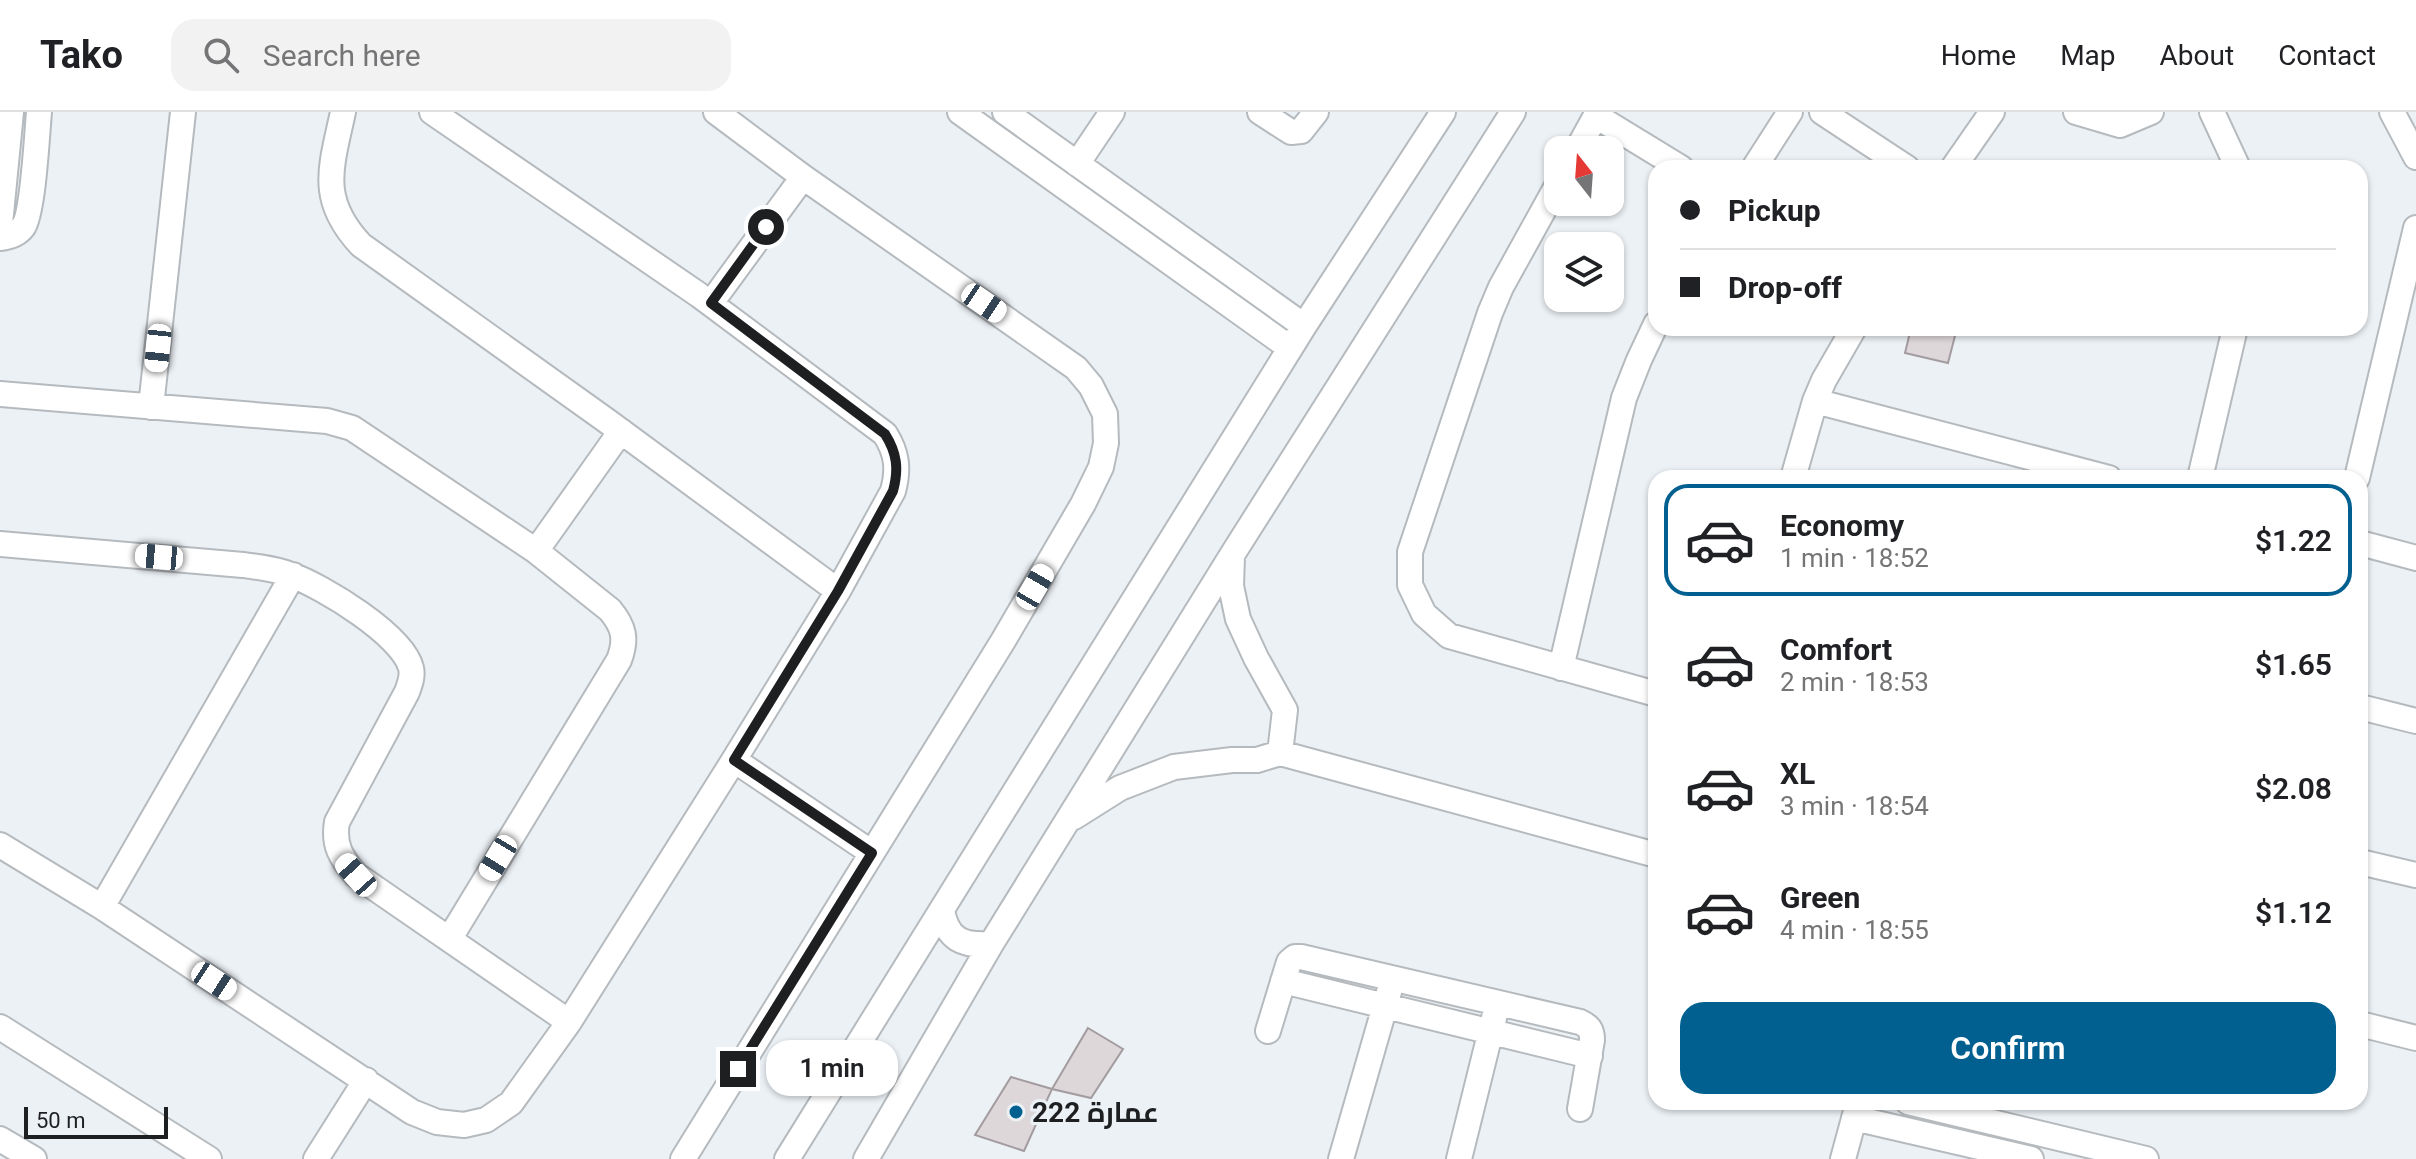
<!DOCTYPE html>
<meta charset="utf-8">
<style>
body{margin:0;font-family:Roboto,Cairo,sans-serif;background:#f2f2f2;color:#202124;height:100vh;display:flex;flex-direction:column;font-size:30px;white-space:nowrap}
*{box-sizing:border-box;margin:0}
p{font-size:26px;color:#757577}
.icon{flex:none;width:44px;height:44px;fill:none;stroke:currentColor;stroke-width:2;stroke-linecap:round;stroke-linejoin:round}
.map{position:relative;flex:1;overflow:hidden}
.side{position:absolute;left:1648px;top:358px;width:720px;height:640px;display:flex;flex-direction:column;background:#fff;border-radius:24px;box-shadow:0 2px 6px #0004}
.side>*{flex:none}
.hud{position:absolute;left:1648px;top:48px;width:720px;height:176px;border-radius:24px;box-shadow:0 2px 6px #0004;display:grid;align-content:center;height:176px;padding:0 32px;background:#fff}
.needle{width:52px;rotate:343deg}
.controls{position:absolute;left:1544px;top:24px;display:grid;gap:16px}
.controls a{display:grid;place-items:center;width:80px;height:80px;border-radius:16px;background:#fff;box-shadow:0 2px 6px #0004;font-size:40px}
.scale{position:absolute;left:24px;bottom:20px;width:144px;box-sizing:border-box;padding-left:8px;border:4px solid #1d1f21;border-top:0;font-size:22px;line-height:28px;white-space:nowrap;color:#1d1f21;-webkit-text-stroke:6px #ecf1f6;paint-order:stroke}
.end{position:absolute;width:36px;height:36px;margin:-18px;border:10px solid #1d1f21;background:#fff;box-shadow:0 0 0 4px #fff}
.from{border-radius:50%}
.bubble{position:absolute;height:56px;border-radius:24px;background:#fff;box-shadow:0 2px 6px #0004;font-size:26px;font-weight:600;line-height:56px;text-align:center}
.car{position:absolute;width:24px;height:48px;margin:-24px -12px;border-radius:10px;box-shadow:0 0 6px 2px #0007;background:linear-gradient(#fff 24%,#345 0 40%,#fff 0 76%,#345 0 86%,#fff 0)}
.hud b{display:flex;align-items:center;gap:28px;height:76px;font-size:30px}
.hud b+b{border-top:2px solid #e0e0e0}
.hud i{width:20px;height:20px;background:#202124}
ul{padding:14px 0 0;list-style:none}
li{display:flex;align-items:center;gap:24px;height:112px;margin:0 16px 12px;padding:0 16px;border:4px solid transparent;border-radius:24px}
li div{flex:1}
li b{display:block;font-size:30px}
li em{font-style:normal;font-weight:600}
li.current{border-color:#026091}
li>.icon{width:72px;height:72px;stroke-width:1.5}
.primary-button{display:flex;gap:16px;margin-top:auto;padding:16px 32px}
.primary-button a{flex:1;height:92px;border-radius:24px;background:#026091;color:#fff;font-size:32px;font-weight:600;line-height:92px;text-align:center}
header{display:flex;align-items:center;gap:48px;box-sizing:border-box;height:112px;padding:0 40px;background:#fff;border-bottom:2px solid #e0e0e0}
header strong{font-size:38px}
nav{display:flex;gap:44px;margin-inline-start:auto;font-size:28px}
.search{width:560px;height:72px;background:#f2f2f2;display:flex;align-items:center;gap:20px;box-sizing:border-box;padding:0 28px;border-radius:24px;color:#757577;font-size:30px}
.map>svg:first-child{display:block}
.building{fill:#ded7da;stroke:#a39c9f;stroke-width:2}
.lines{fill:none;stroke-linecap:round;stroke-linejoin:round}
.street-casing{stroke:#b5babe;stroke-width:28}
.street{stroke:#fff;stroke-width:24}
.route{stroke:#1d1f21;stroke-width:10}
.poi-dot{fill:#026091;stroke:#ecf1f6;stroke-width:3}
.labels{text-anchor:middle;stroke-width:6;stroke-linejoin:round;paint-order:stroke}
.poi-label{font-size:28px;font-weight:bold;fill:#1d1f21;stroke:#ecf1f6;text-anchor:start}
</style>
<header>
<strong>Tako</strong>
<div class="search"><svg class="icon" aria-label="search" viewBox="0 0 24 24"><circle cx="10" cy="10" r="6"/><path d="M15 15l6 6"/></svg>Search here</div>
<nav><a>Home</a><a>Map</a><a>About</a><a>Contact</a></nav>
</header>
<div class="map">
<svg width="2416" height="1047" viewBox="0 0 2416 1047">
<rect width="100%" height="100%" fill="#ecf1f6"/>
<path class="building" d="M1911,216H1957L1948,251L1905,241Z
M1088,916L1123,937L1091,986L1052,977Z
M1011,965L1052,977L1024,1039L975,1023Z"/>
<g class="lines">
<defs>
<path id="street" d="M343,0C331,56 318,87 361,133L607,309L838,479
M960,0L1290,236
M1005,0L1304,214
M1260,0L1291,20L1301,19L1316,0
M1822,0L1907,56
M2076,0L2120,13L2151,0
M2212,0L2238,56
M2392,0L2416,45
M1596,4L1681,56
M1577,38L1598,0
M1077,52L1112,0
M1754,56L1790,0
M1953,56L1992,0
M1558,72L1501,175L1490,201L1410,440V473L1424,502L1449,524L1656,582
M0,112L11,0
M0,126C9,125 17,123 23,115C33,102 37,22 39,0
M711,191L803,65
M0,282L327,309L352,316L536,439L610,498C624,515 627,527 619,548L450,826
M1815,289L2109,366
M151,295L183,0
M1793,366L1815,289L1824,268L1854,216
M2200,366L2235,216
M2357,366L2416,116
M2360,431L2416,446
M0,432L243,453C259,455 276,457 291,463C322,474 403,523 411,556C413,564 410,572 407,580L337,710C333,733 341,746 356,763L569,910
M536,439L621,319
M1232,444L1231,474L1238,507L1256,546L1285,598L1280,641
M1561,556L1624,286L1639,248L1656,212
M2360,595L2416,609
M734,648L872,741
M1074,705L1120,676L1174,655L1232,648H1257L1280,641L1656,743
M0,733L102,795L412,1000L437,1010L464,1013L486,1008L511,991L569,910L734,648L838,479L893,379C899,357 897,341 885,322L699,183L432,0
M2360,750L2416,763
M102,795L293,463
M942,798C947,828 963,834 991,832
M1283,869L1590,944
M2360,912L2416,926
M0,915L209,1047
M1268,919L1289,850L1295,845H1301L1580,910C1589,914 1592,918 1592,928L1580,997
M1908,990L2146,1047
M1854,1006L2031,1047
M0,1027L34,1047
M316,1047L366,968
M683,1047L1003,529L1083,392L1101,355L1106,331L1105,302L1091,274L1076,256L803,65L716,0
M787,1047L1304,214L1443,0
M866,1047L991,832L1232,443L1513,0
M1341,1047L1389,880
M1459,1047L1494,906
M1843,1047L1858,992"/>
</defs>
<use href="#street" class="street-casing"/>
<use href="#street" class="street"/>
</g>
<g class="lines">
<path class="route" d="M738,957L872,741L734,648L838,479L893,379C899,357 897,341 885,322L711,191L766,115"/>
</g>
<circle class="poi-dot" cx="1016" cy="1000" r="8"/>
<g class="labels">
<g class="poi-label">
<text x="1032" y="1010">عمارة 222</text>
</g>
</g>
</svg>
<div class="controls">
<a><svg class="needle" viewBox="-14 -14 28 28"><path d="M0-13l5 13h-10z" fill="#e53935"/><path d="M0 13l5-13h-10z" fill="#757577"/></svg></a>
<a><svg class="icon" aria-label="layers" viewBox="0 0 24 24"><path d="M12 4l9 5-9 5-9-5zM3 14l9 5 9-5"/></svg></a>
</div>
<div class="scale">50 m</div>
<i class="end from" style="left:766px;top:115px"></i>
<i class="end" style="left:738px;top:957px"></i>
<div class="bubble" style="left:766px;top:928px;width:132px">1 min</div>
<i class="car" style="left:984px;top:191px;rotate:124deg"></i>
<i class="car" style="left:158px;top:236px;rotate:186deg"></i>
<i class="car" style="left:159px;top:445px;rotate:275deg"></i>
<i class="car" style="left:1035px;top:475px;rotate:30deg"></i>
<i class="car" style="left:498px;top:746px;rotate:211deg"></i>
<i class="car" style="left:356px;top:763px;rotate:318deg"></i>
<i class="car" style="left:214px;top:869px;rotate:123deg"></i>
<div class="hud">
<b><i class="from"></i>Pickup</b>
<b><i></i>Drop-off</b>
</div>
<section class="side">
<ul>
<li class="current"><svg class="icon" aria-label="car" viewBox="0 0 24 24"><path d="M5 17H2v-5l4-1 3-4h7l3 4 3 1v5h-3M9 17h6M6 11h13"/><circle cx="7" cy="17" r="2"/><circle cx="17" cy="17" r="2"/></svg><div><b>Economy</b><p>1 min · 18:52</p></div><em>$1.22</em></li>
<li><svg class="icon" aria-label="car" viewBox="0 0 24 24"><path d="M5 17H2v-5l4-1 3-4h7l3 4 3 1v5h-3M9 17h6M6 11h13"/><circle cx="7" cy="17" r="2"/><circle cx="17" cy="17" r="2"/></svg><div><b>Comfort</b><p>2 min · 18:53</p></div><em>$1.65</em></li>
<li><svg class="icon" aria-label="car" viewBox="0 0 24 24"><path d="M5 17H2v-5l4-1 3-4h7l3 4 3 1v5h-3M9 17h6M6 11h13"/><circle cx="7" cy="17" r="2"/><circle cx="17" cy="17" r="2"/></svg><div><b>XL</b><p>3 min · 18:54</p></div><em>$2.08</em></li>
<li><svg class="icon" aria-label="car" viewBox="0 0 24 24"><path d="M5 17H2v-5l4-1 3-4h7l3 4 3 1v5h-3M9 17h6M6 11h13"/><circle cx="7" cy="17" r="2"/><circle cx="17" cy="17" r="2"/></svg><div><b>Green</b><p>4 min · 18:55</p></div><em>$1.12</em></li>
</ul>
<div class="primary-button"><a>Confirm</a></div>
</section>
</div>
